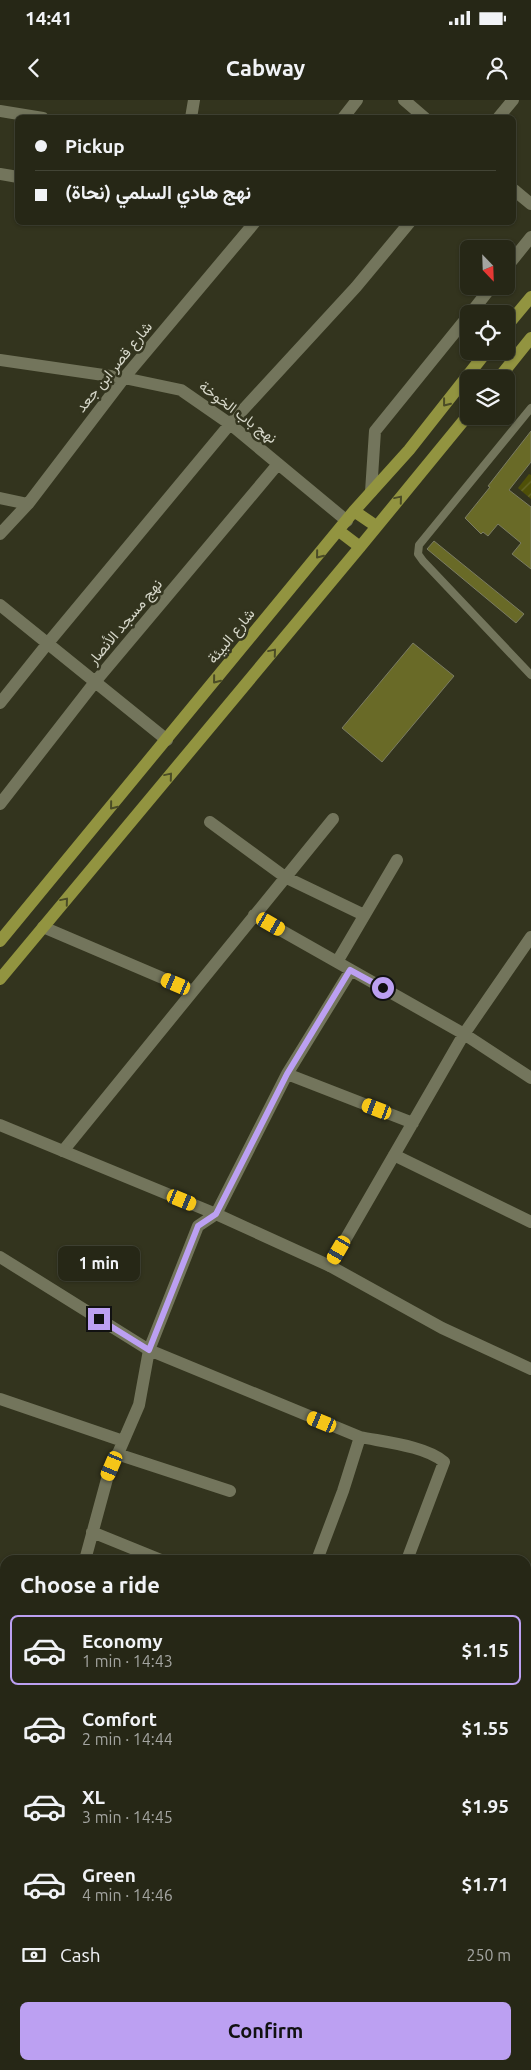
<!DOCTYPE html>
<meta charset="utf-8">
<style>
body{margin:0;font-family:Ubuntu,Vazirmatn,sans-serif;background:#323323;color:#f1f3f6;height:100vh;display:flex;flex-direction:column;font-size:19px;white-space:nowrap}
*{box-sizing:border-box;margin:0}
p{font-size:16px;color:#a4a5a1}
.icon{flex:none;width:28px;height:28px;fill:none;stroke:currentColor;stroke-width:2;stroke-linecap:round;stroke-linejoin:round}
.map{position:relative;flex:1;overflow:hidden}
.details{position:absolute;left:0px;top:1455px;width:531px;height:515px;display:flex;flex-direction:column;background:#262716;border-radius:15px 15px 0 0;box-shadow:0 1px 4px #0004,0 0 0 1px #424435}
.details>*{flex:none}
.hud{position:absolute;left:15px;top:15px;width:501px;height:110px;border-radius:8px;box-shadow:0 1px 4px #0004,0 0 0 1px #424435;display:grid;align-content:center;height:110px;padding:0 20px;background:#262716}
.needle{width:32px;rotate:157deg}
.tools{position:absolute;left:460px;top:140px;display:grid;gap:10px}
.tools a{display:grid;place-items:center;width:55px;height:55px;border-radius:8px;background:#262716;box-shadow:0 1px 4px #0004,0 0 0 1px #424435;font-size:25px}
.end{position:absolute;width:22px;height:22px;margin:-11px;border:6px solid #bca0f2;background:#111;box-shadow:0 0 0 2px #111}
.from{border-radius:50%}
.bubble{position:absolute;height:35px;border-radius:8px;background:#262716;box-shadow:0 1px 4px #0004,0 0 0 1px #424435;font-size:16px;font-weight:700;line-height:35px;text-align:center}
.car{position:absolute;width:15px;height:30px;margin:-15px -8px;border-radius:6px;box-shadow:0 0 4px 1px #0007;background:linear-gradient(#f5c518 24%,#345 0 40%,#f5c518 0 76%,#345 0 86%,#f5c518 0)}
.hud b{display:flex;align-items:center;gap:18px;height:48px;font-size:19px}
.hud b+b{border-top:1px solid #424435}
.hud i{width:12px;height:12px;background:#f1f3f6}
ul{padding:0;list-style:none}
li{display:flex;align-items:center;gap:15px;height:70px;margin:0 10px 8px;padding:0 10px;border:2px solid transparent;border-radius:8px}
li div{flex:1}
li b{display:block;font-size:19px}
li em{font-style:normal;font-weight:700}
li.on{border-color:#bca0f2}
li>.icon{width:45px;height:45px;stroke-width:1.5}
h2{padding:0 20px;font-size:22px;line-height:60px}
.pay{display:flex;align-items:center;gap:12px;height:55px;padding:0 20px;font-size:19px}
.pay p{margin-inline-start:auto}
.action{display:flex;gap:10px;margin-top:auto;padding:10px 20px}
.action a{flex:1;height:58px;border-radius:8px;background:#bca0f2;color:#111;font-size:20px;font-weight:700;line-height:58px;text-align:center}
.status{display:flex;justify-content:space-between;align-items:center;height:35px;padding:0 25px;background:#262716;direction:ltr}
.status svg{height:14px;fill:currentColor}
header{display:flex;justify-content:space-between;align-items:center;height:65px;padding:0 20px;background:#262716;font-size:22px;font-weight:700}
.map>svg:first-child{display:block}
.garden{fill:url(#garden-furrows)}
.building{fill:#696a27;stroke:#7b7c63}
.lines{fill:none;stroke-linecap:round;stroke-linejoin:round}
.lane{stroke:#73755c;stroke-width:8}
.street{stroke:#73755c;stroke-width:12}
.secondary{stroke:#73755c;stroke-width:12}
.primary{stroke:#929440;stroke-width:12}
.oneway{stroke:#4b4c26}
.route{stroke:#bca0f2;stroke-width:6}
.labels{text-anchor:middle;stroke-width:5;stroke-linejoin:round;paint-order:stroke}
.street-label{font-size:15px;fill:#d5d6c8;stroke:#33341e}
</style>
<div class="status"><b>14:41</b><svg viewBox="0 0 49 12"><path d="M0 12V9h3v3zM5 12V6h3v6zM10 12V3h3v9zM15 12V0h3v12zM26 1h20v11H26zM47 4h2v5h-2z"/></svg></div>
<header><svg class="icon" aria-label="back" viewBox="0 0 24 24"><path d="M15 5l-7 7 7 7"/></svg>Cabway<svg class="icon" aria-label="person" viewBox="0 0 24 24"><circle cx="12" cy="8" r="4"/><path d="M4 21q1-7 8-7t8 7"/></svg></header>
<div class="map">
<svg width="531" height="1970" viewBox="0 0 531 1970">
<defs>
<pattern id="garden-furrows" width="10" height="10" patternUnits="userSpaceOnUse" patternTransform="scale(1.25)"><rect width="10" height="10" fill="#4f5007"/><path d="M-1 1l2-2M0 10L10 0M9 11l2-2" fill="none" stroke="#67682a"/></pattern>
</defs>
<rect width="100%" height="100%" fill="#33341e"/>
<path class="garden" d="M529,374L531,375V399L518,388Z"/>
<path class="building" d="M531,331V362L509,390L531,407V469L512,454L521,443L498,424L488,436L483,432L481,434L465,418L490,387L488,386Z
M434,441L524,514L516,523L427,449Z
M413,543L454,576L382,662L342,628Z"/>
<g class="lines">
<path class="lane" d="M531,308L419,445L418,454L423,461L531,575"/>
<path class="street" d="M404,0L425,18
M0,11L43,18
M191,18L194,0
M343,18L357,0
M498,18L513,0
M0,74L18,77
M514,90L531,104
M506,168L531,137
M470,214L492,186
M0,260L124,278L181,290L230,324L347,421
M371,392L375,331L469,215
M0,398L28,404
M0,434L28,404L124,278L255,122
M0,505L167,640
M0,603L48,543L230,324L356,187L410,122
M0,704L95,582L278,364
M210,722L285,777L364,815
M254,815L464,934L531,978
M43,827L193,891
M337,862L397,760
M287,974L413,1023
M63,1051L333,719
M394,1055L531,1122
M0,1157L149,1250L360,1337L343,1391L317,1460
M330,1166L464,934L531,837
M0,1299L123,1341
M360,1337C384,1342 426,1346 444,1362L407,1460
M117,1354L230,1391
M92,1432L161,1460
M85,1460L107,1379L139,1305L149,1250L198,1126L216,1114L287,974L351,870
M0,1478L5,1480
M526,1611L531,1614
M0,1648L5,1651
M0,1676L5,1662
M0,1819L5,1822
M526,1914L531,1917
M0,1927L5,1929
M55,1970L59,1965"/>
<path class="secondary" d="M0,1025L216,1114L330,1166L442,1228L531,1269
M526,1506L531,1494
M303,1970L306,1965"/>
<path class="primary" d="M506,227L531,197
M498,279L531,238
M354,411L376,426
M339,431L360,447
M0,841L354,411L409,350L487,251
M0,879L360,447L469,314"/>
</g>
<defs><path id="oneway-chevron" d="M-2-3.5L2.5 0L-2 3.5" fill="none" stroke-width="1.6" stroke-linecap="round" stroke-linejoin="round" transform="scale(1.25)"/></defs>
<g class="oneway">
<use href="#oneway-chevron" transform="translate(446 303) rotate(128)"/>
<use href="#oneway-chevron" transform="translate(399 399) rotate(-50)"/>
<use href="#oneway-chevron" transform="translate(319 455) rotate(129)"/>
<use href="#oneway-chevron" transform="translate(273 552) rotate(-50)"/>
<use href="#oneway-chevron" transform="translate(216 580) rotate(129)"/>
<use href="#oneway-chevron" transform="translate(169 676) rotate(-50)"/>
<use href="#oneway-chevron" transform="translate(113 706) rotate(129)"/>
<use href="#oneway-chevron" transform="translate(65 801) rotate(-50)"/>
</g>
<g class="lines">
<path class="route" d="M99,1219L149,1250L198,1126L216,1114L287,974L350,870L383,888"/>
</g>
<g class="labels">
<g class="street-label">
<text transform="translate(114 267) rotate(-51)" y="5">شارع قصر ابن جعد</text>
<text transform="translate(238 312) rotate(37)" y="5">نهج باب الخوخة</text>
<text transform="translate(125 522) rotate(-50)" y="5">نهج مسجد الأنصار</text>
<text transform="translate(231 536) rotate(-51)" y="5">شارع البيئة</text>
</g>
</g>
</svg>
<div class="tools">
<a><svg class="needle" viewBox="-14 -14 28 28"><path d="M0-13l5 13h-10z" fill="#e53935"/><path d="M0 13l5-13h-10z" fill="#a4a5a1"/></svg></a>
<a><svg class="icon" aria-label="locate" viewBox="0 0 24 24"><circle cx="12" cy="12" r="6"/><path d="M12 2v4M12 18v4M2 12h4M18 12h4"/></svg></a>
<a><svg class="icon" aria-label="layers" viewBox="0 0 24 24"><path d="M12 4l9 5-9 5-9-5zM3 14l9 5 9-5"/></svg></a>
</div>
<i class="end from" style="left:383px;top:888px"></i>
<i class="end" style="left:99px;top:1219px"></i>
<div class="bubble" style="left:58px;top:1146px;width:82px">1 min</div>
<i class="car" style="left:271px;top:824px;rotate:120deg"></i>
<i class="car" style="left:176px;top:884px;rotate:293deg"></i>
<i class="car" style="left:377px;top:1009px;rotate:291deg"></i>
<i class="car" style="left:182px;top:1100px;rotate:112deg"></i>
<i class="car" style="left:339px;top:1150px;rotate:210deg"></i>
<i class="car" style="left:322px;top:1322px;rotate:292deg"></i>
<i class="car" style="left:112px;top:1366px;rotate:203deg"></i>
<div class="hud">
<b><i class="from"></i>Pickup</b>
<b><i></i>نهج هادي السلمي (نحاة)</b>
</div>
<section class="details">
<h2>Choose a ride</h2>
<ul>
<li class="on"><svg class="icon" aria-label="car" viewBox="0 0 24 24"><path d="M5 17H2v-5l4-1 3-4h7l3 4 3 1v5h-3M9 17h6M6 11h13"/><circle cx="7" cy="17" r="2"/><circle cx="17" cy="17" r="2"/></svg><div><b>Economy</b><p>1 min · 14:43</p></div><em>$1.15</em></li>
<li><svg class="icon" aria-label="car" viewBox="0 0 24 24"><path d="M5 17H2v-5l4-1 3-4h7l3 4 3 1v5h-3M9 17h6M6 11h13"/><circle cx="7" cy="17" r="2"/><circle cx="17" cy="17" r="2"/></svg><div><b>Comfort</b><p>2 min · 14:44</p></div><em>$1.55</em></li>
<li><svg class="icon" aria-label="car" viewBox="0 0 24 24"><path d="M5 17H2v-5l4-1 3-4h7l3 4 3 1v5h-3M9 17h6M6 11h13"/><circle cx="7" cy="17" r="2"/><circle cx="17" cy="17" r="2"/></svg><div><b>XL</b><p>3 min · 14:45</p></div><em>$1.95</em></li>
<li><svg class="icon" aria-label="car" viewBox="0 0 24 24"><path d="M5 17H2v-5l4-1 3-4h7l3 4 3 1v5h-3M9 17h6M6 11h13"/><circle cx="7" cy="17" r="2"/><circle cx="17" cy="17" r="2"/></svg><div><b>Green</b><p>4 min · 14:46</p></div><em>$1.71</em></li>
</ul>
<div class="pay"><svg class="icon" aria-label="cash" viewBox="0 0 24 24"><path d="M3 7h18v10H3z"/><circle cx="12" cy="12" r="2"/></svg>Cash<p>250 m</p></div>
<div class="action"><a>Confirm</a></div>
</section>
</div>
